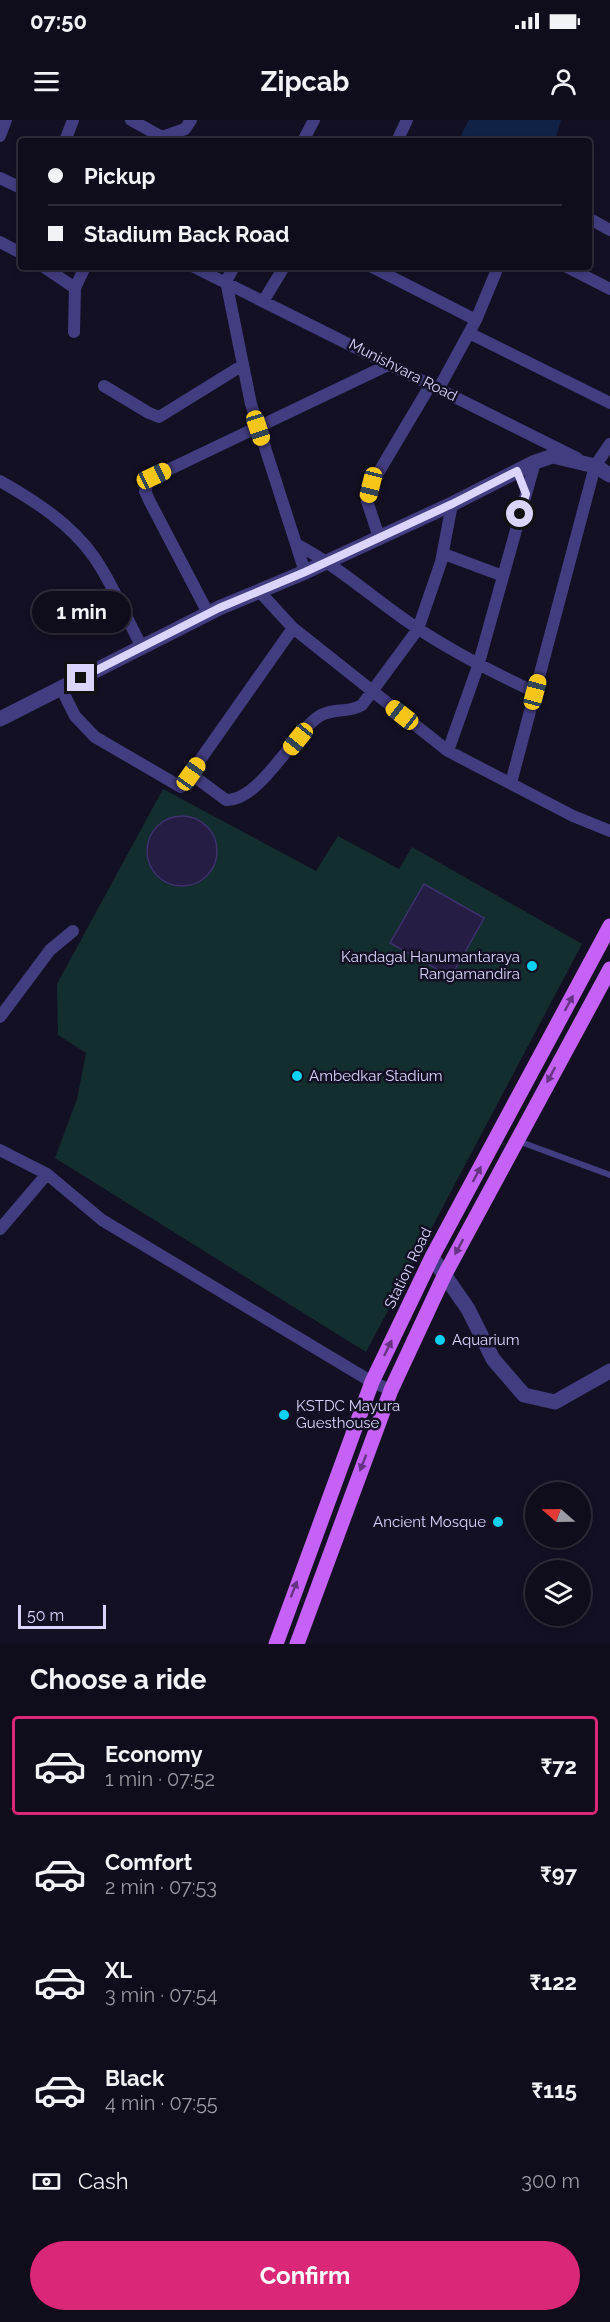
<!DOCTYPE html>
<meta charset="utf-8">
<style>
body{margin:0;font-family:Raleway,sans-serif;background:#1d1a28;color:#f1f3f6;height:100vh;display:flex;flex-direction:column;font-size:22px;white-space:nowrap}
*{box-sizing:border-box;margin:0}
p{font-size:20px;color:#9b9ba3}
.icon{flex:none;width:33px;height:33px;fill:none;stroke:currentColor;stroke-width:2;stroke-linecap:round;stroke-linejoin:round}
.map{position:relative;height:1524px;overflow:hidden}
.details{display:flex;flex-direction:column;background:#0f0c1b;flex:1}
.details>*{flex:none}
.hud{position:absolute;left:18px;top:18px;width:574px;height:132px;border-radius:6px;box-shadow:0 3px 9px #0003,0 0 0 2px #2f2c3a;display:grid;align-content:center;height:132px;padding:0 30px;background:#0f0c1b}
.needle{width:39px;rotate:290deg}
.controls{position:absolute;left:525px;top:1362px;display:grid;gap:12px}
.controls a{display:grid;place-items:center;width:66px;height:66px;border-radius:50%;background:#0f0c1b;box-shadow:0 3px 9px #0003,0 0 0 2px #2f2c3a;font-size:30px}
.scale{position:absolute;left:18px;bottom:15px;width:88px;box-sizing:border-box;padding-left:6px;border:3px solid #dbd5fd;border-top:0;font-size:16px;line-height:21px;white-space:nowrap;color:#dbd5fd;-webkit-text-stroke:4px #141024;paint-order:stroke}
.end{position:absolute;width:27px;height:27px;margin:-14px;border:8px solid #dbd5fd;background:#111;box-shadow:0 0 0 3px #111}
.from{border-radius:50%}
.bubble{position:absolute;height:42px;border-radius:21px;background:#0f0c1b;box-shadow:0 3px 9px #0003,0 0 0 2px #2f2c3a;font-size:20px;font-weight:700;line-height:42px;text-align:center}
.car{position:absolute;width:18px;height:36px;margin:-18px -9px;border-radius:8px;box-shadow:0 0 4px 2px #0007;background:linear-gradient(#f5c518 24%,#345 0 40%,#f5c518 0 76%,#345 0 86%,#f5c518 0)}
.hud b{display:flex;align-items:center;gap:21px;height:57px;font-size:22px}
.hud b+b{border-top:2px solid #2f2c3a}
.hud i{width:15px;height:15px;background:#f1f3f6}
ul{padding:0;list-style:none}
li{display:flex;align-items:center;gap:18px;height:99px;margin:0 12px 9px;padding:0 18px;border:3px solid transparent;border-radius:6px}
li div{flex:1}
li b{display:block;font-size:22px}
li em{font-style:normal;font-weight:700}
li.on{border-color:#db2777}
li>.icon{width:54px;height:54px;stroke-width:1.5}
h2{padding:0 30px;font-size:27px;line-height:72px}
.pay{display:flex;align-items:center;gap:15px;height:66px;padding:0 30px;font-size:22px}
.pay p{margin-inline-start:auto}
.cta{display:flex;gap:12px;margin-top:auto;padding:12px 30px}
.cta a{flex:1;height:69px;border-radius:36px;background:#db2777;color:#fff;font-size:24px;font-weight:700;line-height:69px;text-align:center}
.status{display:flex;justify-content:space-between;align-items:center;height:42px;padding:0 30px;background:#0f0c1b;direction:ltr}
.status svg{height:16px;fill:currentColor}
header{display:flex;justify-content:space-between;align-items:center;height:78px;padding:0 30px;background:#0f0c1b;font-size:27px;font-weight:700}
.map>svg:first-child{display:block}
.green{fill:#132e2e}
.water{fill:#102347}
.building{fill:#261d44;stroke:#3f306f;stroke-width:1.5}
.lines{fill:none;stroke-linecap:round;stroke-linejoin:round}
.service{stroke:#423d81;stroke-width:6}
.minor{stroke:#423d81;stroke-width:12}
.tertiary{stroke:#423d81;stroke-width:15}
.primary{stroke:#c661f8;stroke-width:15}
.oneway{fill:#643483}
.route{stroke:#dbd5fd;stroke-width:8}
.poi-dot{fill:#0bd1f3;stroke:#141024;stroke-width:2}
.labels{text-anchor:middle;stroke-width:5;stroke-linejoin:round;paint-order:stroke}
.street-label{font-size:15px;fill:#dbd5fd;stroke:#141024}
.poi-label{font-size:15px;fill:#dbd5fd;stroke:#141024;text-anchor:start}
</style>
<div class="status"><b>07:50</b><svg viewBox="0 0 49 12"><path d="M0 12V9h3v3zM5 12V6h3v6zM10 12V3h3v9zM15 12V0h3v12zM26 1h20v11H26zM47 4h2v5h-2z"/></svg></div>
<header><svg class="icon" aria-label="menu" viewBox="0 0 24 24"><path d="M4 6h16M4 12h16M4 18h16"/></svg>Zipcab<svg class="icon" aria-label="person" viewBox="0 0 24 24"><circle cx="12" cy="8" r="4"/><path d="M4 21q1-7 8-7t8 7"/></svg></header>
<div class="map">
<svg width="610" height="1524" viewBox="0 0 610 1524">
<rect width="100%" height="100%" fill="#141024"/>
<path class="green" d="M163,669L316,751L338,716L399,749L412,727L582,824L366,1232L55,1038L77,979L86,933L58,915L57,864Z"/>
<path class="water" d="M469,0H561L555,21H458Z"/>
<path class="building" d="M147 731a35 35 0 1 1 70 0a35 35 0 1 1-70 0Z
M424,764L484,798L451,857L390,823Z"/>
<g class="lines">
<path class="service" d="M518,1021L610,1055"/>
<path class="minor" d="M131,0L162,17L161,21
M0,16L6,0
M162,17L185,9L191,0
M65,21L73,0
M303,21L314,0
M397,21L407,0
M0,58L21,68
M590,99L610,110
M0,122L21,133
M44,147L75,168
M194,147L577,338
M234,147L226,161L251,284L305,452
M372,147L476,200
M567,147L610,169
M264,180L284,147
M74,212L75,168L85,147
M469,213L610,283
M104,266L149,293L159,297L243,245
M439,268L476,200L498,147
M0,361C35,381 71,404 94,437C113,464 126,498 142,527
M379,417L367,381L371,365L431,264
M296,424C340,447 376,481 417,508C455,533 494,553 535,572
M444,434L503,456
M259,471L293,508L448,631L573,696L610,711
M208,493L150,382L145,371L149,359L390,244
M61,568L75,596L95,617L181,667L293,508
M448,631L478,546L535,342
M191,654L226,680C260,681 293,614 318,597C332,587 348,594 362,585L418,509L441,442L452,384
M511,663L595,346L610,324
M0,897L50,830L73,811
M0,1030L47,1054L102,1100L372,1262L391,1270
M0,1109L47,1054"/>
<path class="tertiary" d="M0,599L219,488L305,452L452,384L535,342L553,336L595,346L610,355
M432,1137L468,1189L493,1239L524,1275L555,1282L610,1251"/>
<path class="primary" d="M276,1524L372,1262L432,1137L610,806
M297,1524L391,1270L445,1154L610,849"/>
</g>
<defs><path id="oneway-solid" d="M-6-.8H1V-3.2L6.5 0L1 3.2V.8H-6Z" transform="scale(1.5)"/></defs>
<g class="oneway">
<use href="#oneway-solid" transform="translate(569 883) rotate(-62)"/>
<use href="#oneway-solid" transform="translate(551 955) rotate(118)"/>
<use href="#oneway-solid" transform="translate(477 1054) rotate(-62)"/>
<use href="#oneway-solid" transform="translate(459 1127) rotate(118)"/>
<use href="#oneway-solid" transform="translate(388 1228) rotate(-64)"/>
<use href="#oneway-solid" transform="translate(363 1343) rotate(111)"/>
<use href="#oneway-solid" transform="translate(294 1469) rotate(-69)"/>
</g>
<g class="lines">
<path class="route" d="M81,558L219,488L305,452L452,384L517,351L526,374L520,394"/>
</g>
<g class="poi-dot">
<circle cx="532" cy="846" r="6"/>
<circle cx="297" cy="956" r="6"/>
<circle cx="440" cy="1220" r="6"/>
<circle cx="284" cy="1295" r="6"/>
<circle cx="498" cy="1402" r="6"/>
</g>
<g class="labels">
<g class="street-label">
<text transform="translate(403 250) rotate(27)" y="5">Munishvara Road</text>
<text transform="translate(408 1148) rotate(-64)" y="5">Station Road</text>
</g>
<g class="poi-label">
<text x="520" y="842" text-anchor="end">Kandagal Hanumantaraya<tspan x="520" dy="17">Rangamandira</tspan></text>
<text x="309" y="961">Ambedkar Stadium</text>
<text x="452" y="1225">Aquarium</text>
<text x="296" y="1291">KSTDC Mayura<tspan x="296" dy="17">Guesthouse</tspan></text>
<text x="486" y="1407" text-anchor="end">Ancient Mosque</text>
</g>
</g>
</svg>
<div class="controls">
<a><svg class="needle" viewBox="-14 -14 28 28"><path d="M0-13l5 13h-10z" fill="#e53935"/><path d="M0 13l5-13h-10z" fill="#9b9ba3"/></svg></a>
<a><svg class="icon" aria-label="layers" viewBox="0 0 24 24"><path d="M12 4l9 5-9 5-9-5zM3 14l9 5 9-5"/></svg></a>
</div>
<div class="scale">50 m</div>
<i class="end from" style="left:520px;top:394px"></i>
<i class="end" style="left:81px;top:558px"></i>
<div class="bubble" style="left:32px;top:471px;width:99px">1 min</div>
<i class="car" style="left:258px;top:308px;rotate:162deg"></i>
<i class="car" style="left:154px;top:356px;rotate:65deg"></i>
<i class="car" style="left:371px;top:365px;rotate:194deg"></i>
<i class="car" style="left:535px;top:572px;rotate:15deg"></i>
<i class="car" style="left:402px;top:595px;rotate:308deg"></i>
<i class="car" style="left:298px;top:619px;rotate:219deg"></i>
<i class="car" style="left:191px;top:654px;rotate:35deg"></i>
<div class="hud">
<b><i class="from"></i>Pickup</b>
<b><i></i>Stadium Back Road</b>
</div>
</div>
<section class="details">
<h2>Choose a ride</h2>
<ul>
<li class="on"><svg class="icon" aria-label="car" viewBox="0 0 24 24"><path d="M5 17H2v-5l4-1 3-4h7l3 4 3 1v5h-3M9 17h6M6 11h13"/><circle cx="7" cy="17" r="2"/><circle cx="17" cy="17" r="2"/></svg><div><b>Economy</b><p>1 min · 07:52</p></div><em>₹72</em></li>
<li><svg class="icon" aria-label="car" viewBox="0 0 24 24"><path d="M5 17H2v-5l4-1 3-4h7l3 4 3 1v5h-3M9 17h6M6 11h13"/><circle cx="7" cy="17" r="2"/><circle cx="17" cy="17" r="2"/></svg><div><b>Comfort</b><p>2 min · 07:53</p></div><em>₹97</em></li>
<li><svg class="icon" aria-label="car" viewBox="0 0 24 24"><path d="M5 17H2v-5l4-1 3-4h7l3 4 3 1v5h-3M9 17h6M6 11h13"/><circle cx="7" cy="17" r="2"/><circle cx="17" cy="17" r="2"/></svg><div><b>XL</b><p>3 min · 07:54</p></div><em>₹122</em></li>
<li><svg class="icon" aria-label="car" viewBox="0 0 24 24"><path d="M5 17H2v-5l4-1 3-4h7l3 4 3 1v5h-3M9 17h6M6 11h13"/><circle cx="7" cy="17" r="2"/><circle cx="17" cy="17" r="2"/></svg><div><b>Black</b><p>4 min · 07:55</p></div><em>₹115</em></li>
</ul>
<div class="pay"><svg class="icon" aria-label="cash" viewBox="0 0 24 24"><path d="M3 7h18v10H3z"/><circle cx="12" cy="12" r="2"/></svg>Cash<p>300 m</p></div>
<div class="cta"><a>Confirm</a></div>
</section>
